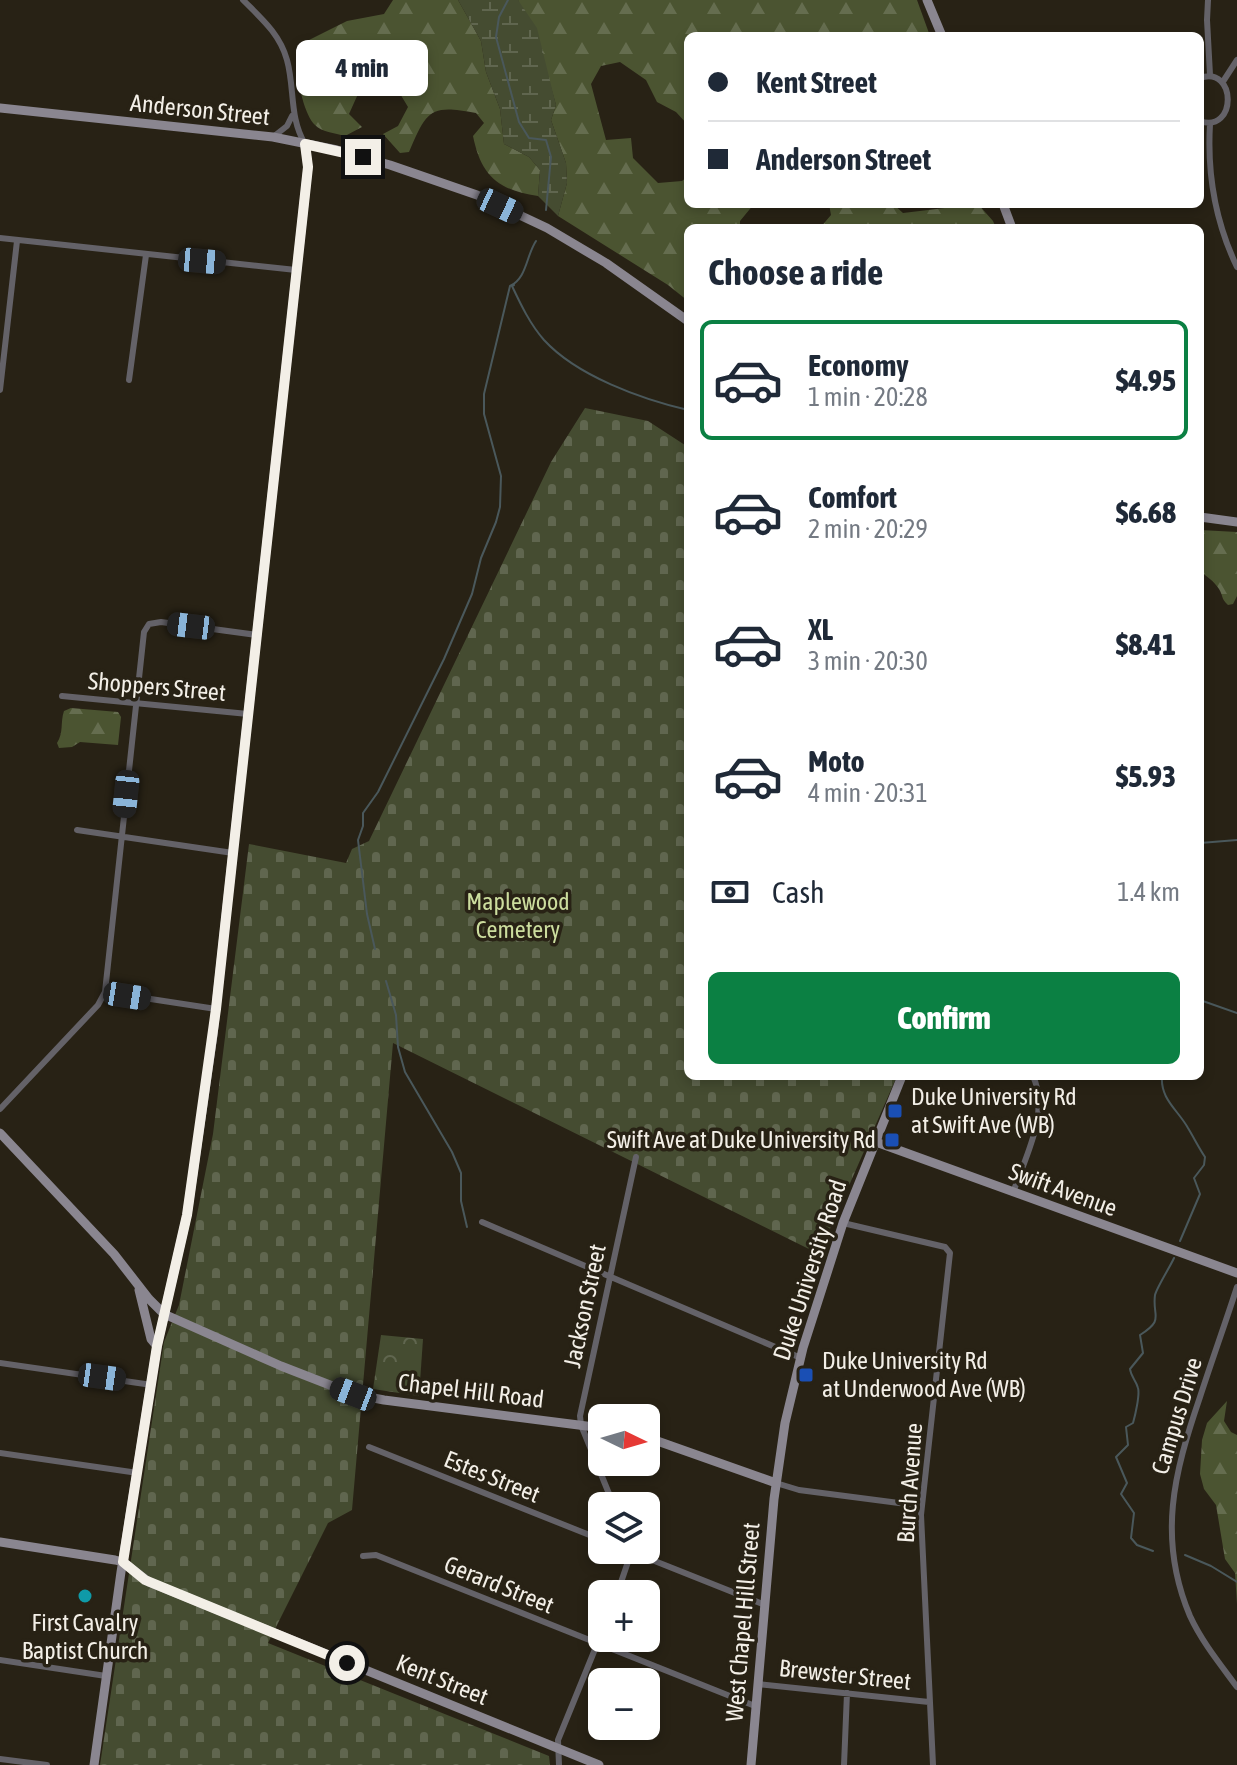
<!DOCTYPE html>
<meta charset="utf-8">
<style>
body{margin:0;font-family:"Asap Condensed",sans-serif;background:#f6f6f7;color:#1f2937;height:100vh;display:flex;flex-direction:column;font-size:30px;white-space:nowrap}
*{box-sizing:border-box;margin:0}
p{font-size:26px;color:#747a83}
.icon{flex:none;width:44px;height:44px;fill:none;stroke:currentColor;stroke-width:2;stroke-linecap:round;stroke-linejoin:round}
.map{position:relative;flex:1;overflow:hidden}
.drawer{position:absolute;left:684px;top:224px;width:520px;height:856px;display:flex;flex-direction:column;background:#fff;border-radius:12px;box-shadow:0 4px 12px #0003}
.drawer>*{flex:none}
.top-card{position:absolute;left:684px;top:32px;width:520px;height:176px;border-radius:12px;box-shadow:0 4px 12px #0003;display:grid;align-content:center;height:176px;padding:0 24px;background:#fff}
.needle{width:52px;rotate:95deg}
.fabs{position:absolute;left:588px;top:1404px;display:grid;gap:16px}
.fabs a{display:grid;place-items:center;width:72px;height:72px;border-radius:12px;background:#fff;box-shadow:0 4px 12px #0003;font-size:40px}
.end{position:absolute;width:36px;height:36px;margin:-18px;border:10px solid #f3efe7;background:#111;box-shadow:0 0 0 4px #111}
.from{border-radius:50%}
.bubble{position:absolute;height:56px;border-radius:12px;background:#fff;box-shadow:0 4px 12px #0003;font-size:26px;font-weight:800;line-height:56px;text-align:center}
.car{position:absolute;width:24px;height:48px;margin:-24px -12px;border-radius:10px;box-shadow:0 0 6px 2px #0007;background:linear-gradient(#222 24%,#8ab4d8 0 40%,#222 0 76%,#8ab4d8 0 86%,#222 0)}
.top-card b{display:flex;align-items:center;gap:28px;height:76px;font-size:30px}
.top-card b+b{border-top:2px solid #e0e1e3}
.top-card i{width:20px;height:20px;background:#1f2937}
ul{padding:0;list-style:none}
li{display:flex;align-items:center;gap:24px;height:120px;margin:0 16px 12px;padding:0 8px;border:4px solid transparent;border-radius:12px}
li div{flex:1}
li b{display:block;font-size:30px}
li em{font-style:normal;font-weight:800}
li.active{border-color:#0b8043}
li>.icon{width:72px;height:72px;stroke-width:1.5}
h2{padding:0 24px;font-size:36px;line-height:96px}
.pay{display:flex;align-items:center;gap:20px;height:88px;padding:0 24px;font-size:30px}
.pay p{margin-inline-start:auto}
.button{display:flex;gap:16px;margin-top:auto;padding:16px 24px}
.button a{flex:1;height:92px;border-radius:12px;background:#0b8043;color:#fff;font-size:32px;font-weight:800;line-height:92px;text-align:center}
.map>svg:first-child{display:block}
.forest{fill:url(#forest-firs)}
.wetland{fill:url(#wetland-marsh)}
.cemetery{fill:url(#cemetery-stones)}
.park{fill:url(#park-crowns)}
.lines{fill:none;stroke-linecap:round;stroke-linejoin:round}
.stream{stroke:#4a585b;stroke-width:2}
.street{stroke:#646268;stroke-width:6}
.secondary{stroke:#8a8690;stroke-width:9}
.route{stroke:#f3efe7;stroke-width:10}
.transit-dot{fill:#1a4fb4;stroke:#282215;stroke-width:3}
.culture-dot{fill:#0f9aa8;stroke:#282215;stroke-width:3}
.labels{text-anchor:middle;stroke-width:7;stroke-linejoin:round;paint-order:stroke}
.street-label{font-size:24px;fill:#f3efe7;stroke:#282215}
.park-label{font-size:24px;fill:#ccdd9e;stroke:#282215}
.poi-label{font-size:24px;fill:#f3efe7;stroke:#282215;text-anchor:start}
</style>
<div class="map">
<svg width="1237" height="1765" viewBox="0 0 1237 1765">
<defs>
<pattern id="forest-firs" width="22" height="20" patternUnits="userSpaceOnUse" patternTransform="scale(2)"><rect width="22" height="20" fill="#4b5431"/><path d="M5 1l3.5 6h-7zM16 11l3.5 6h-7z" fill="#656d4f"/></pattern>
<pattern id="wetland-marsh" width="20" height="14" patternUnits="userSpaceOnUse" patternTransform="scale(2)"><rect width="20" height="14" fill="#454c31"/><path d="M1 5h8M5 5V1M11 12h8M15 12V8" fill="none" stroke="#60664f"/></pattern>
<pattern id="cemetery-stones" width="16" height="16" patternUnits="userSpaceOnUse" patternTransform="scale(2)"><rect width="16" height="16" fill="#454c31"/><path d="M2 7V4a2 2 0 0 1 4 0v3zM10 15v-3a2 2 0 0 1 4 0v3z" fill="#60664f"/></pattern>
<pattern id="park-crowns" width="20" height="18" patternUnits="userSpaceOnUse" patternTransform="scale(2)"><rect width="20" height="18" fill="#454c31"/><path d="M2 6a3 3 0 1 1 6 0M12 15a3 3 0 1 1 6 0" fill="none" stroke="#60664f"/></pattern>
</defs>
<rect width="100%" height="100%" fill="#282215"/>
<path class="forest" d="M393,0H458L481,41L486,72L500,109L504,144L529,157L540,170L538,196C497,190 481,175 473,136L484,123L476,113C430,104 427,110 409,152L400,153L383,134L398,126L408,107L399,92L384,84L358,94L349,114L362,127L345,136C335,133 321,132 315,125C302,113 292,60 299,45L347,21L384,14Z
M518,0H917L930,36H688V125L676,112L657,102L646,80L620,62L601,66L591,84L606,140L631,138L633,158L658,183L682,181L688,176V204H754L740,221V228H688V301L668,285L558,216L567,183L566,163L551,120L556,105L547,73Z
M829,204H893L903,213L978,204L993,221L996,228H820L831,215Z
M1200,530L1237,532V596L1233,604L1228,605C1221,599 1223,595 1219,589C1214,581 1207,577 1200,571Z
M71,708L118,712L121,717L118,745L80,742L72,747L59,748L57,743C64,732 60,723 64,711Z
M1227,1401L1224,1421L1231,1432L1237,1435V1604L1235,1573L1225,1559L1216,1505L1204,1489L1200,1474L1202,1440L1207,1423Z"/>
<path class="wetland" d="M458,0H518L537,28L556,105L551,120L566,163L567,183L558,216L538,196L540,170L529,157L504,144L500,109L486,72L481,41Z"/>
<path class="cemetery" d="M585,408L648,421L688,447V1076H897L819,1254L393,1043L352,1510L328,1523L268,1643L549,1756L550,1765H100L164,1342L179,1305L213,1134L249,844L346,863L352,849L369,841L551,462Z"/>
<path class="park" d="M381,1335L423,1339L419,1396L373,1389Z"/>
<g class="lines">
<path class="stream" d="M508,0L499,17L496,37L519,122L529,138L546,140L551,157L546,210
M514,285L512,286C521,305 530,324 544,340C577,376 641,399 688,410
M1200,843L1237,840
M375,949L367,914L358,840L363,826V813L378,792L444,659L472,594L481,558L496,522L500,507L501,476L484,414V394L510,286C527,278 526,256 536,241
M386,981L396,1015L398,1047L405,1072L452,1152L461,1173V1201L467,1227
M1200,1000L1237,1013
M1162,1076C1160,1099 1178,1110 1188,1128C1194,1138 1199,1148 1205,1157L1204,1165L1194,1178L1200,1194L1180,1241
M1153,1551L1137,1545L1131,1538L1134,1513L1121,1494L1127,1483L1116,1457L1128,1445L1126,1427L1133,1423C1135,1416 1140,1395 1138,1388C1136,1380 1131,1377 1130,1369L1143,1353L1140,1335C1165,1319 1152,1317 1155,1295C1157,1287 1170,1267 1174,1258
M1185,1555L1211,1566L1237,1582"/>
<path class="street" d="M243,0C261,18 280,34 287,60C295,89 289,117 305,144
M1208,0L1207,20L1210,75
M1200,78C1237,65 1237,134 1200,121
M1224,80L1237,60
M1210,124C1207,174 1215,221 1237,267
M273,137L287,126L292,116
M0,238L296,270
M129,380L146,255
M0,390L17,241
M62,696L248,714
M77,830L233,853
M105,992L216,1009
M0,1109L98,1005L105,992L144,632L149,624L161,622L257,635
M1013,1193C1025,1157 1050,1113 1033,1076
M482,1222L801,1358
M843,1223L945,1247L950,1253L921,1515L933,1765
M1237,1287C1225,1324 1212,1360 1200,1397C1174,1473 1157,1538 1190,1616C1202,1642 1220,1664 1237,1687
M0,1363L152,1385
M369,1447L602,1540
M0,1453L138,1473
M776,1483L799,1490L922,1506
M614,1506L581,1425L580,1416L636,1157
M627,1550L765,1605
M363,1556L376,1555L755,1706
M617,1594L632,1550
M0,1660L106,1676
M758,1684L929,1702
M0,1759L47,1765
M559,1765L558,1740L602,1632
M844,1765L847,1693"/>
<path class="secondary" d="M927,0L942,36
M0,108L273,137L337,150L390,165L477,195L547,228L606,263L688,321
M1003,204L1012,228
M1200,517L1237,522
M0,1133L114,1254L149,1299L164,1314L281,1366L353,1394L384,1400L602,1428
M876,1142L1237,1273
M139,1290L151,1339L157,1346
M646,1437L776,1483
M0,1542L115,1560L123,1562L149,1582L599,1765
M94,1765L121,1572L157,1346L187,1215L213,1035L308,167L305,144
M751,1765L774,1499L785,1423L803,1348L843,1223L902,1076"/>
</g>
<g class="lines">
<path class="route" d="M347,1663L145,1580L123,1562L157,1346L187,1215L216,1009L308,167L305,144L363,157"/>
</g>
<g class="transit-dot">
<rect x="887" y="1103" width="16" height="16" rx="4"/>
<rect x="884" y="1132" width="16" height="16" rx="4"/>
<rect x="798" y="1367" width="16" height="16" rx="4"/>
</g>
<circle class="culture-dot" cx="85" cy="1596" r="8"/>
<g class="labels">
<g class="street-label">
<text transform="translate(200 110) rotate(6)" y="8">Anderson Street</text>
<text transform="translate(157 687) rotate(5)" y="8">Shoppers Street</text>
<text transform="translate(1063 1190) rotate(20)" y="8">Swift Avenue</text>
<text transform="translate(810 1270) rotate(-72)" y="8">Duke University Road</text>
<text transform="translate(585 1306) rotate(-78)" y="8">Jackson Street</text>
<text transform="translate(471 1391) rotate(7)" y="8">Chapel Hill Road</text>
<text transform="translate(1177 1416) rotate(-73)" y="8">Campus Drive</text>
<text transform="translate(492 1477) rotate(22)" y="8">Estes Street</text>
<text transform="translate(910 1483) rotate(-86)" y="8">Burch Avenue</text>
<text transform="translate(499 1585) rotate(22)" y="8">Gerard Street</text>
<text transform="translate(743 1622) rotate(-85)" y="8">West Chapel Hill Street</text>
<text transform="translate(845 1675) rotate(6)" y="8">Brewster Street</text>
<text transform="translate(442 1680) rotate(22)" y="8">Kent Street</text>
</g>
<g class="park-label">
<text x="518" y="910">Maplewood<tspan x="518" dy="28">Cemetery</tspan></text>
</g>
<g class="poi-label">
<text x="911" y="1105">Duke University Rd<tspan x="911" dy="28">at Swift Ave (WB)</tspan></text>
<text x="876" y="1148" text-anchor="end">Swift Ave at Duke University Rd</text>
<text x="822" y="1369">Duke University Rd<tspan x="822" dy="28">at Underwood Ave (WB)</tspan></text>
<text x="85" y="1631" text-anchor="middle">First Cavalry<tspan x="85" dy="28">Baptist Church</tspan></text>
</g>
</g>
</svg>
<div class="fabs">
<a><svg class="needle" viewBox="-14 -14 28 28"><path d="M0-13l5 13h-10z" fill="#e53935"/><path d="M0 13l5-13h-10z" fill="#747a83"/></svg></a>
<a><svg class="icon" aria-label="layers" viewBox="0 0 24 24"><path d="M12 4l9 5-9 5-9-5zM3 14l9 5 9-5"/></svg></a>
<a>+</a>
<a>−</a>
</div>
<i class="end from" style="left:347px;top:1663px"></i>
<i class="end" style="left:363px;top:157px"></i>
<div class="bubble" style="left:296px;top:40px;width:132px">4 min</div>
<i class="car" style="left:500px;top:206px;rotate:115deg"></i>
<i class="car" style="left:202px;top:261px;rotate:95deg"></i>
<i class="car" style="left:191px;top:626px;rotate:277deg"></i>
<i class="car" style="left:126px;top:794px;rotate:186deg"></i>
<i class="car" style="left:127px;top:996px;rotate:99deg"></i>
<i class="car" style="left:102px;top:1377px;rotate:98deg"></i>
<i class="car" style="left:353px;top:1394px;rotate:291deg"></i>
<div class="top-card">
<b><i class="from"></i>Kent Street</b>
<b><i></i>Anderson Street</b>
</div>
<section class="drawer">
<h2>Choose a ride</h2>
<ul>
<li class="active"><svg class="icon" aria-label="car" viewBox="0 0 24 24"><path d="M5 17H2v-5l4-1 3-4h7l3 4 3 1v5h-3M9 17h6M6 11h13"/><circle cx="7" cy="17" r="2"/><circle cx="17" cy="17" r="2"/></svg><div><b>Economy</b><p>1 min · 20:28</p></div><em>$4.95</em></li>
<li><svg class="icon" aria-label="car" viewBox="0 0 24 24"><path d="M5 17H2v-5l4-1 3-4h7l3 4 3 1v5h-3M9 17h6M6 11h13"/><circle cx="7" cy="17" r="2"/><circle cx="17" cy="17" r="2"/></svg><div><b>Comfort</b><p>2 min · 20:29</p></div><em>$6.68</em></li>
<li><svg class="icon" aria-label="car" viewBox="0 0 24 24"><path d="M5 17H2v-5l4-1 3-4h7l3 4 3 1v5h-3M9 17h6M6 11h13"/><circle cx="7" cy="17" r="2"/><circle cx="17" cy="17" r="2"/></svg><div><b>XL</b><p>3 min · 20:30</p></div><em>$8.41</em></li>
<li><svg class="icon" aria-label="car" viewBox="0 0 24 24"><path d="M5 17H2v-5l4-1 3-4h7l3 4 3 1v5h-3M9 17h6M6 11h13"/><circle cx="7" cy="17" r="2"/><circle cx="17" cy="17" r="2"/></svg><div><b>Moto</b><p>4 min · 20:31</p></div><em>$5.93</em></li>
</ul>
<div class="pay"><svg class="icon" aria-label="cash" viewBox="0 0 24 24"><path d="M3 7h18v10H3z"/><circle cx="12" cy="12" r="2"/></svg>Cash<p>1.4 km</p></div>
<div class="button"><a>Confirm</a></div>
</section>
</div>
